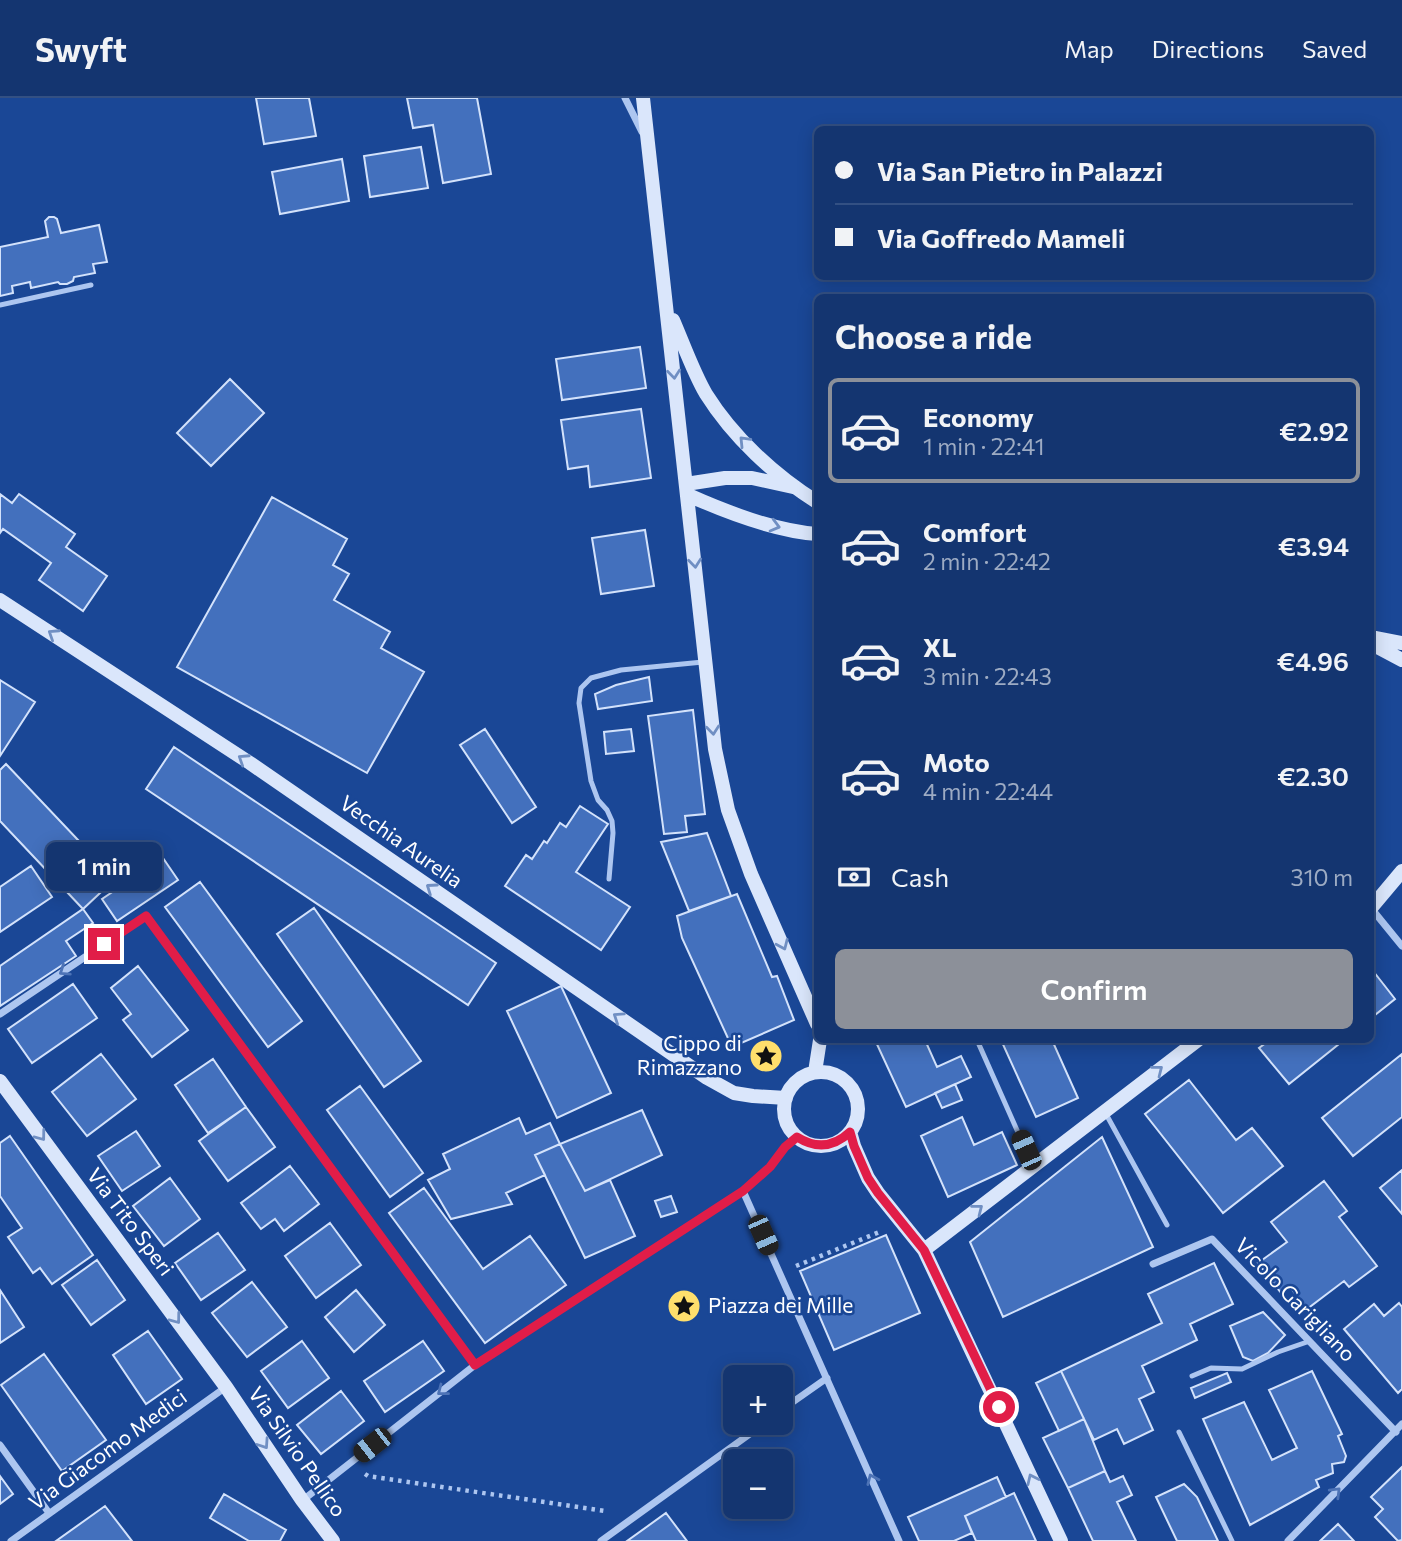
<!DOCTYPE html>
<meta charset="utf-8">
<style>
body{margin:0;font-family:Commissioner,sans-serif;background:#214078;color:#f1f3f6;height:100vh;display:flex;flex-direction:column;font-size:26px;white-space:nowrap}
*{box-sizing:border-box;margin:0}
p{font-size:23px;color:#9dabc3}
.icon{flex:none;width:38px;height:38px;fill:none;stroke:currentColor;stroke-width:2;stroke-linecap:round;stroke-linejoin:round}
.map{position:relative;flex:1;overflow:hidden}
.panel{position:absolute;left:814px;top:196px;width:560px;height:749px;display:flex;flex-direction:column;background:#143570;border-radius:10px;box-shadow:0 4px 18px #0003,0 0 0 2px #335083}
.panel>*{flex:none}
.top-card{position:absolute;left:814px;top:28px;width:560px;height:154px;border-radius:10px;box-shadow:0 4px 18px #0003,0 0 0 2px #335083;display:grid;align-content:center;height:154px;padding:0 21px;background:#143570}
.buttons{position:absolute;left:723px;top:1267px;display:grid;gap:14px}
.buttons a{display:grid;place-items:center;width:70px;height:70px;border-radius:10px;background:#143570;box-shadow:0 4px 18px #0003,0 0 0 2px #335083;font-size:35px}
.end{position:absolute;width:32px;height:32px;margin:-16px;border:9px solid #e11d48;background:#fff;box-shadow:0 0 0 4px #fff}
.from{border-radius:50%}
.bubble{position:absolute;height:49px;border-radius:10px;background:#143570;box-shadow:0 4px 18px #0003,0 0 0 2px #335083;font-size:23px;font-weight:600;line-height:49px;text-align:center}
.car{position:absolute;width:21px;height:42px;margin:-21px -10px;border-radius:9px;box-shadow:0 0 5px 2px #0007;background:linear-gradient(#222 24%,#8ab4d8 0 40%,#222 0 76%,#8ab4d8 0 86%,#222 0)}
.top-card b{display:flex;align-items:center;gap:24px;height:66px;font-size:26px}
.top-card b+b{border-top:2px solid #335083}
.top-card i{width:18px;height:18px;background:#f1f3f6}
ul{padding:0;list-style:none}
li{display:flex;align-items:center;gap:21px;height:105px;margin:0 14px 10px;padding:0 7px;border:4px solid transparent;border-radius:10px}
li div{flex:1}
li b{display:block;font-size:26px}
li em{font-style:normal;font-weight:600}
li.on{border-color:#8c9099}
li>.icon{width:63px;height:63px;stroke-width:1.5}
h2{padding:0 21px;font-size:32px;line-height:84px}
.pay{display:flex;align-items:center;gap:18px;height:77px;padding:0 21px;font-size:26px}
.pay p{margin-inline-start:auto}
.cta{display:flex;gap:14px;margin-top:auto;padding:14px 21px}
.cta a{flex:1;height:80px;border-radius:10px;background:#8c9099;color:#fff;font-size:28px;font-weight:600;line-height:80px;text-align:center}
header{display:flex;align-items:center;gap:42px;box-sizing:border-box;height:98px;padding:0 35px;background:#143570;border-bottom:2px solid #335083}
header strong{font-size:33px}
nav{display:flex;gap:38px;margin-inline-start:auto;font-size:24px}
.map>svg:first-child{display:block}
.building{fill:#4370bd;stroke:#d3e2fb;stroke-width:2}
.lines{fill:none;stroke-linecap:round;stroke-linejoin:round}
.path{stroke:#adc6f0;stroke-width:4.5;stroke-dasharray:3.5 5;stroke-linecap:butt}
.lane{stroke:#adc6f0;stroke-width:5}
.street{stroke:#adc6f0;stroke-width:7}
.secondary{stroke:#dae6fb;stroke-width:14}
.oneway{stroke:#708fc3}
.oneway2{stroke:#4d73b6}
.route{stroke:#e11d48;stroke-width:9}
.labels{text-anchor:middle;stroke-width:5;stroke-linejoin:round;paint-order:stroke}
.street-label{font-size:21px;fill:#fff;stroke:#1a4796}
.poi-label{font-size:21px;fill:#fff;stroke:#1a4796;text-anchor:end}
</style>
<header>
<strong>Swyft</strong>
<nav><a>Map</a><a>Directions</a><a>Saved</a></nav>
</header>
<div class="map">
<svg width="1402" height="1443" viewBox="0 0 1402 1443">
<rect width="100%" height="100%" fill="#1a4796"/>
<path class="building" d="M256,0H309L316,38L264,46Z
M407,0H477L491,76L443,85L433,27L413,30Z
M421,49L428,90L370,99L364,58Z
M342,61L349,103L280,116L272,74Z
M49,119H54L57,121L61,135L99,127L107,164L93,166L95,175L74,179L73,183L67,186H60L58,184L31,190L30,184L12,188L13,195L0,198V149L48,139L45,123Z
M640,249L646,290L562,302L556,261Z
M230,281L264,315L211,368L177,335Z
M641,311L651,380L590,389L588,368L568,371L561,322Z
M0,396L12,405L19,396L75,436L66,449L107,478L83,513L39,482L51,465L3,431L0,435Z
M272,399L347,441L333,467L349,476L334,502L390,534L381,550L424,574L367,675L177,569Z
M645,432L654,488L601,496L592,440Z
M649,579L652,603L598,611L595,596L616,587Z
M0,582L35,604L0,658Z
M693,612L705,716L685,718L687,734L664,736L648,618Z
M485,631L536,709L512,725L460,647Z
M631,631L634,653L606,656L604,634Z
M174,649L496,865L468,907L146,691Z
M6,666L115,781L83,811L0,723V672Z
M580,708L608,726L576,774L630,809L601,852L505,788L526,757L532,761L544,743L547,745L560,725L566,729Z
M707,735L731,798L689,813L661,744Z
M163,760L178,782L117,823L102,801Z
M31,768L52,799L0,834V789Z
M200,784L302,923L268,949L165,809Z
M737,796L772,879L777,878L794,922L732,949L682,840L677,818Z
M314,810L421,963L384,989L277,836Z
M83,811L93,825L66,843L76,858L0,908V868Z
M138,868L188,932L152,959L123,922L131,916L111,890Z
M1370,869L1395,901L1370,921Z
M73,886L97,920L32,965L8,931Z
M561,888L611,995L557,1020L507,913Z
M875,942H925L937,969L961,958L971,979L906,1009Z
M1001,942H1052L1078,1000L1036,1019Z
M1270,942H1344L1289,986L1259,950Z
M101,956L136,1001L87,1038L52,994Z
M1402,956V1019L1353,1058L1322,1020Z
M213,961L246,1009L208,1035L175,987Z
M1189,982L1236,1042L1252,1030L1283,1068L1223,1115L1145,1016Z
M955,986L962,1002L942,1010L935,995Z
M360,988L423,1075L390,1099L327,1012Z
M246,1009L275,1049L228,1083L199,1043Z
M642,1012L662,1057L585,1093L560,1046Z
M962,1019L974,1047L1002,1034L1017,1067L948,1099L921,1038Z
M519,1020L526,1036L550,1025L560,1046L535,1057L545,1077L506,1095L512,1106L451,1121L428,1082L450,1071L443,1056Z
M136,1033L160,1068L122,1093L98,1058Z
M10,1038L93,1157L52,1186L40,1170L33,1175L8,1139L22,1130L0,1098V1045Z
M1102,1039L1153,1149L1003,1219L970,1144Z
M560,1046L585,1093L610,1082L635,1138L585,1160L535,1057Z
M290,1068L319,1106L284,1133L275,1121L261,1131L241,1105Z
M1402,1072V1116L1380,1090Z
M170,1080L200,1121L164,1148L133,1108Z
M1324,1083L1347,1113L1339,1119L1377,1168L1349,1189L1344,1183L1307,1211L1290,1189L1281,1195L1258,1165L1287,1144L1271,1124Z
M424,1090L483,1171L530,1138L566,1187L485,1245L389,1115Z
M671,1098L677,1114L661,1119L655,1103Z
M330,1125L361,1167L316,1200L285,1158Z
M218,1135L245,1172L201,1202L175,1165Z
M886,1137L920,1215L834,1252L800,1173Z
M97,1162L125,1202L91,1227L62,1187Z
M1214,1165L1233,1206L1190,1226L1197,1242L1142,1268L1154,1294L1139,1301L1153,1332L1124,1346L1117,1331L1094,1342L1061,1273L1162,1225L1148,1196Z
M252,1184L287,1229L247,1259L212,1215Z
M0,1192L24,1229L0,1245Z
M356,1192L385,1227L354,1254L325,1219Z
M1399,1205L1402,1209V1291L1398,1295L1344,1231L1374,1206L1384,1218Z
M1263,1214L1285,1237L1268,1255L1253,1263L1243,1259L1230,1228Z
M148,1233L182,1281L146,1306L113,1257Z
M302,1243L329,1280L288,1310L261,1273Z
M423,1243L444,1273L385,1314L364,1283Z
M44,1256L106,1342L62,1373L1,1287Z
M1061,1273L1084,1321L1059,1333L1036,1285Z
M1312,1273L1342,1336L1338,1338L1346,1358L1344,1364L1332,1366L1333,1375L1316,1382L1319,1389L1250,1427L1203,1321L1244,1304L1272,1362L1297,1350L1269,1292Z
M1227,1275L1231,1284L1195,1300L1191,1290Z
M341,1293L364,1323L321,1356L297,1327Z
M1084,1321L1105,1373L1068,1390L1043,1340Z
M1402,1369V1442L1398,1443L1375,1419L1383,1411L1371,1399Z
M1105,1373L1110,1384L1123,1378L1132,1397L1117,1404L1136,1443H1093L1068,1390Z
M0,1378L13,1396L0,1406Z
M997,1379L1006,1399L965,1418L972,1435L954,1443H919L908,1419Z
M1184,1386L1197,1399L1218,1443H1177L1156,1399Z
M1014,1395L1036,1443H976L965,1418Z
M224,1396L286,1432L280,1443H249L210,1420Z
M105,1408L132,1443H56Z
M666,1415L687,1443H627Z
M1338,1426L1354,1443H1320Z"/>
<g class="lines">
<path class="path" d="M796,1168L882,1133
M365,1376L368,1378L605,1413"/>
<path class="lane" d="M0,207L91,187
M609,781L613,735L612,723L607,712L598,702L591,683L579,605L581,590L591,580L621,572L703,564
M977,942L1032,1066
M1106,1016L1167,1127
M1192,1278L1211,1270L1242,1271L1278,1254L1310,1243
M1179,1334L1232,1443"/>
<path class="street" d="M625,0L642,34
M1371,810L1402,848
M0,916L146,818L475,1267
M743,1093L899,1443
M1153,1166L1212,1141L1396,1334
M780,1313L827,1280
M0,1347L49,1415
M303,1402L475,1267L743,1093L770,1069L785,1049L797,1039
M11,1443L226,1289
M601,1443L765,1325
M1288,1443L1402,1326"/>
<path class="secondary" d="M643,0L715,651L728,712L751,776L817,926
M673,222C683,245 694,276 706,296C733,339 774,377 817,404
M686,386L725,380H752L793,389
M688,397C726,414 775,433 817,436
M0,502L250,665L707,980L734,995L753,998L786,1000
M1370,539L1402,545
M1370,545L1402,562
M1371,810L1402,773
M815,974L820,942
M784 1011a37 37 0 1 1 74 0a37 37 0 1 1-74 0Z
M0,983L226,1289L302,1402L333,1443
M850,1034L854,1048L868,1080L878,1095L924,1152L1061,1443
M924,1152L1198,942"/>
</g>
<defs><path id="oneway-chevron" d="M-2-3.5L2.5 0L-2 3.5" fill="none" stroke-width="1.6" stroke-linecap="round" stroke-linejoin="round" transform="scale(1.75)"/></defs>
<g class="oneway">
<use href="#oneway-chevron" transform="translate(674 276) rotate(84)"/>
<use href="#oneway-chevron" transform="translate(744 343) rotate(-134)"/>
<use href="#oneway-chevron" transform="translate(775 428) rotate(15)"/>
<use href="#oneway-chevron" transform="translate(695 465) rotate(84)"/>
<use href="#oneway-chevron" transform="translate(53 536) rotate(-147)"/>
<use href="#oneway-chevron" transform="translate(713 632) rotate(84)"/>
<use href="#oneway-chevron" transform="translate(243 661) rotate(-147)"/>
<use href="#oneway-chevron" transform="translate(431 790) rotate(-145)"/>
<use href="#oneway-chevron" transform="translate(783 847) rotate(66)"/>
<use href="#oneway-chevron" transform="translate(618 919) rotate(-146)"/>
<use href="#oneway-chevron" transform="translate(1158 972) rotate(-38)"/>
<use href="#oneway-chevron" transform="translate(41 1038) rotate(53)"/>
<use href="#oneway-chevron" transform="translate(978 1111) rotate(-38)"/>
<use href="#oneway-chevron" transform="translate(176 1221) rotate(53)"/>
<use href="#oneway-chevron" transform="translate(264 1346) rotate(56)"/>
<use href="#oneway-chevron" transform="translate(1032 1381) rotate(-115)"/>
</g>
<g class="oneway2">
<use href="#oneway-chevron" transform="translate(64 873) rotate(146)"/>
<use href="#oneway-chevron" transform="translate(442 1293) rotate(142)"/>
<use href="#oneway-chevron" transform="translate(872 1381) rotate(-114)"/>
<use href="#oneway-chevron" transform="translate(1336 1394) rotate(-45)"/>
</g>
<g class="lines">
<path class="route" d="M104,846L146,818L475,1267L743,1093L770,1069L785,1049L797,1039C816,1051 834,1049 850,1034L854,1048L868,1080L878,1095L924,1152L999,1309"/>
</g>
<defs>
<symbol id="sight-disc" viewBox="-11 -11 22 22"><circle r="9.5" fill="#ffdf6c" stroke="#1a4796"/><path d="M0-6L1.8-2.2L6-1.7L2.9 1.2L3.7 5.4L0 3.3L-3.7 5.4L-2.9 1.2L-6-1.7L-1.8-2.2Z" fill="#111"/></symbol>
</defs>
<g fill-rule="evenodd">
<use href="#sight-disc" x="747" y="939" width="38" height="38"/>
<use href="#sight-disc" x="665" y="1189" width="38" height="38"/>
</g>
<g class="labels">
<g class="street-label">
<text transform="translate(401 744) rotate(35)" y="7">Vecchia Aurelia</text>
<text transform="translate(130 1124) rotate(53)" y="7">Via Tito Speri</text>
<text transform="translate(1295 1202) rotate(46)" y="7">Vicolo Garigliano</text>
<text transform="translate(108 1352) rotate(-36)" y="7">Via Giacomo Medici</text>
<text transform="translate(297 1354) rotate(55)" y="7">Via Silvio Pellico</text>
</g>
<g class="poi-label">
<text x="742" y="953">Cippo di<tspan x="742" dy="24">Rimazzano</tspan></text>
<text x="708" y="1215" text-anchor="start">Piazza dei Mille</text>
</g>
</g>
</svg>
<div class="buttons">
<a>+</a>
<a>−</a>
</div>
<i class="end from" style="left:999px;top:1309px"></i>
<i class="end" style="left:104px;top:846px"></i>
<div class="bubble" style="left:46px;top:744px;width:116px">1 min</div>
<i class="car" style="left:1026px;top:1052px;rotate:336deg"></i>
<i class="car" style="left:763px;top:1137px;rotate:156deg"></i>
<i class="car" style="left:372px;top:1347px;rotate:232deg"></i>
<div class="top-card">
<b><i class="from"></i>Via San Pietro in Palazzi</b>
<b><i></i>Via Goffredo Mameli</b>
</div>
<section class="panel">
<h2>Choose a ride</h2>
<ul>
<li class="on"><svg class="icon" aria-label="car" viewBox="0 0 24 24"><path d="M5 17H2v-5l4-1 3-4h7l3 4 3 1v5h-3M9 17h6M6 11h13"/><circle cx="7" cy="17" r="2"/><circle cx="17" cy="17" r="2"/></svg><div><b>Economy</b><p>1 min · 22:41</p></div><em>€2.92</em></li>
<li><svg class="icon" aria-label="car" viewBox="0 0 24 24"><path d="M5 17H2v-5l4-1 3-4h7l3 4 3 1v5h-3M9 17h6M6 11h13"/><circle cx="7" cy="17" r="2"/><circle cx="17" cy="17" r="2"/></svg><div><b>Comfort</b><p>2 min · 22:42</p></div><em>€3.94</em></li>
<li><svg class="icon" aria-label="car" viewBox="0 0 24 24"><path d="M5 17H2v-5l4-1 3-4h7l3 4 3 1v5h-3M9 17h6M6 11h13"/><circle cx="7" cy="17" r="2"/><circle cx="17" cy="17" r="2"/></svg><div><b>XL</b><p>3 min · 22:43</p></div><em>€4.96</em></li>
<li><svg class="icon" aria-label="car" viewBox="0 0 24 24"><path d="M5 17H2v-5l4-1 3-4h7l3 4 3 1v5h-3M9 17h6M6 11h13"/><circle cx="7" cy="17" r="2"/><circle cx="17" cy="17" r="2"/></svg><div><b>Moto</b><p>4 min · 22:44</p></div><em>€2.30</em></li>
</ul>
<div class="pay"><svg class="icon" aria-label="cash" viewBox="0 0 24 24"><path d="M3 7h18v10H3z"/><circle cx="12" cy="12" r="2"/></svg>Cash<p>310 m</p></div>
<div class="cta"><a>Confirm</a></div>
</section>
</div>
